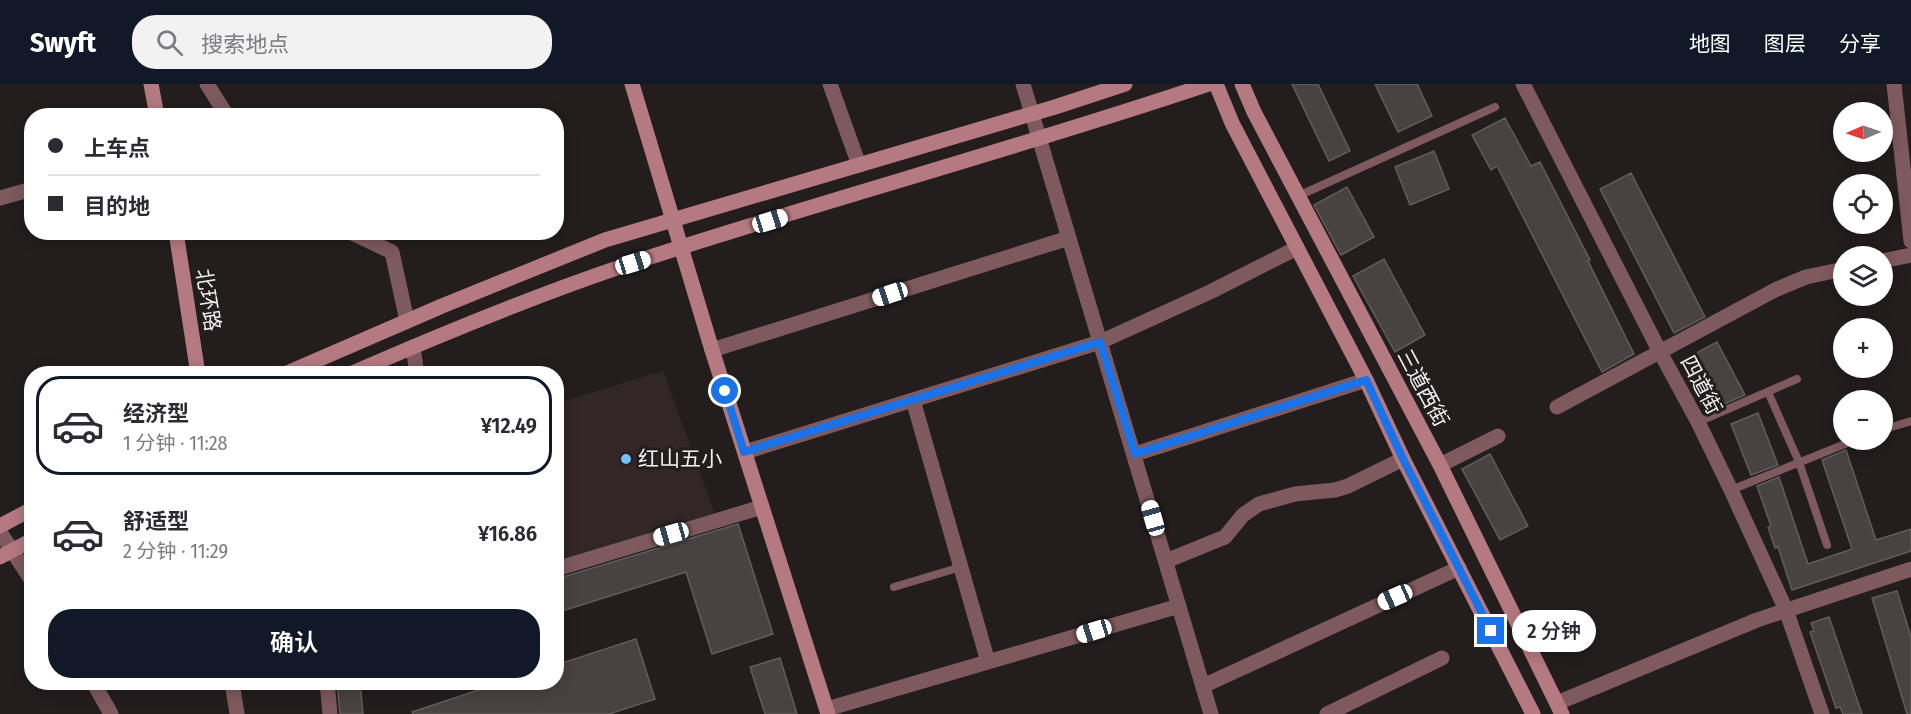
<!DOCTYPE html>
<html lang="zh">
<meta charset="utf-8">
<style>
body{margin:0;font-family:"Fira Sans Condensed","Noto Sans SC",sans-serif;background:#f2f2f3;color:#2b2b33;height:100vh;display:flex;flex-direction:column;font-size:22px;white-space:nowrap}
*{box-sizing:border-box;margin:0}
p{font-size:20px;color:#7c7c81}
.icon{flex:none;width:33px;height:33px;fill:none;stroke:currentColor;stroke-width:2;stroke-linecap:round;stroke-linejoin:round}
.map{position:relative;flex:1;overflow:hidden}
.sheet{position:absolute;left:24px;top:282px;width:540px;height:324px;display:flex;flex-direction:column;background:#fff;border-radius:24px;box-shadow:0 3px 15px #0003}
.sheet>*{flex:none}
.banner{position:absolute;left:24px;top:24px;width:540px;height:132px;border-radius:24px;box-shadow:0 3px 15px #0003;display:grid;align-content:center;height:132px;padding:0 24px;background:#fff}
.needle{width:39px;rotate:268deg}
.controls{position:absolute;left:1833px;top:18px;display:grid;gap:12px}
.controls a{display:grid;place-items:center;width:60px;height:60px;border-radius:50%;background:#fff;box-shadow:0 3px 15px #0003;font-size:30px}
.end{position:absolute;width:27px;height:27px;margin:-14px;border:8px solid #1a73e8;background:#fff;box-shadow:0 0 0 3px #fff}
.from{border-radius:50%}
.bubble{position:absolute;height:42px;border-radius:21px;background:#fff;box-shadow:0 3px 15px #0003;font-size:20px;font-weight:600;line-height:42px;text-align:center}
.car{position:absolute;width:18px;height:36px;margin:-18px -9px;border-radius:8px;box-shadow:0 0 4px 2px #0007;background:linear-gradient(#fff 24%,#345 0 40%,#fff 0 76%,#345 0 86%,#fff 0)}
.banner b{display:flex;align-items:center;gap:21px;height:57px;font-size:22px}
.banner b+b{border-top:2px solid #e1e1e2}
.banner i{width:15px;height:15px;background:#2b2b33}
ul{padding:10px 0 0;list-style:none}
li{display:flex;align-items:center;gap:18px;height:99px;margin:0 12px 9px;padding:0 12px;border:3px solid transparent;border-radius:24px}
li div{flex:1}
li b{display:block;font-size:22px}
li em{font-style:normal;font-weight:600}
li.active{border-color:#111827}
li>.icon{width:54px;height:54px;stroke-width:1.5}
.button{display:flex;gap:12px;margin-top:auto;padding:12px 24px}
.button a{flex:1;height:69px;border-radius:24px;background:#111827;color:#fff;font-size:24px;font-weight:600;line-height:69px;text-align:center}
header{display:flex;align-items:center;gap:36px;box-sizing:border-box;height:84px;padding:0 30px;background:#111827;color:#fff}
header strong{font-size:28px}
nav{display:flex;gap:33px;margin-inline-start:auto;font-size:21px}
.search{width:420px;height:54px;background:#f2f2f3;display:flex;align-items:center;gap:15px;box-sizing:border-box;padding:0 21px;border-radius:24px;color:#7c7c81;font-size:22px}
.map>svg:first-child{display:block}
.built{fill:#322627}
.building{fill:#484242;stroke:#625c5c;stroke-width:1.5}
.lines{fill:none;stroke-linecap:round;stroke-linejoin:round}
.lane{stroke:#7e595d;stroke-width:8}
.street{stroke:#7e595d;stroke-width:15}
.secondary{stroke:#b57981;stroke-width:15}
.secondary-bridge{stroke:#b57981;stroke-width:15}
.route{stroke:#1a73e8;stroke-width:8}
.poi-dot{fill:#73c1f6;stroke:#231d1e;stroke-width:2}
.labels{text-anchor:middle;stroke-width:6;stroke-linejoin:round;paint-order:stroke}
.street-label{font-size:21px;fill:#f4f0f1;stroke:#231d1e}
.poi-label{font-size:21px;fill:#f4f0f1;stroke:#231d1e;text-anchor:start}
</style>
<header>
<strong>Swyft</strong>
<div class="search"><svg class="icon" aria-label="search" viewBox="0 0 24 24"><circle cx="10" cy="10" r="6"/><path d="M15 15l6 6"/></svg>搜索地点</div>
<nav><a>地图</a><a>图层</a><a>分享</a></nav>
</header>
<div class="map">
<svg width="1911" height="630" viewBox="0 0 1911 630">
<rect width="100%" height="100%" fill="#231d1e"/>
<path class="built" d="M663,287L715,430L557,477V319Z"/>
<path class="building" d="M1292,0H1318L1350,67L1329,77Z
M1375,0H1417L1432,32L1398,48Z
M1505,34L1531,82L1540,78L1590,176L1588,177L1634,270L1602,288L1497,82L1491,86L1472,51Z
M1434,67L1449,105L1410,121L1395,83Z
M1631,89L1705,233L1674,249L1600,105Z
M1347,103L1374,153L1341,171L1314,121Z
M1384,175L1425,251L1395,268L1353,192Z
M1717,258L1745,311L1713,325L1687,274Z
M1758,329L1778,381L1751,391L1731,340Z
M1846,366L1876,456L1911,445V467L1792,506L1778,463L1775,464L1768,443L1771,442L1757,402L1779,393L1808,480L1852,465L1822,376Z
M1490,370L1528,442L1500,456L1462,385Z
M738,440L773,550L712,570L686,488L556,529V495Z
M1897,507L1911,553V630H1907L1872,514Z
M1829,533L1862,630H1843L1840,623L1836,624L1810,548L1814,547L1811,539Z
M636,555L655,615L609,630H413L412,628L503,598H556V581Z
M780,574L797,630H765L750,583Z
M337,598H360L363,630H340Z"/>
<g class="lines">
<path class="lane" d="M1298,112L1495,23
M1768,308L1799,378L1827,461
M1698,338L1797,295
M1882,346L1911,337
M1731,406L1855,356
M894,503L961,483"/>
<path class="street" d="M207,0L227,32
M830,0L859,81
M1023,0L1211,630
M1523,0L1660,268L1698,338L1731,406L1786,526L1822,630
M1894,0L1911,157
M0,114L32,105
M350,148L392,168L407,237
M1882,177L1911,171
M413,263L417,290
M712,266L1069,154
M913,316L988,578
M1557,323L1775,206L1806,193L1844,185
M745,368L1100,258L1210,208L1297,164
M1135,370L1366,296
M1440,381L1498,352
M0,448L32,497
M1166,477L1225,453L1243,431L1259,420L1295,410L1335,406L1348,402L1403,375
M556,485L762,423
M93,598L111,630
M232,598L237,630
M327,598L330,630
M1203,602L1459,484
M1557,619L1757,536L1911,485
M827,625L1179,522
M1327,630L1442,574"/>
<path class="secondary" d="M151,0L157,32
M632,0L712,266L828,630
M1216,0L1232,39L1366,296L1403,375L1533,630
M1242,0L1254,28L1440,381L1562,630
M176,148L198,290
M285,290L442,222L605,156L1055,23L1125,0
M350,290C444,249 538,210 635,178C825,116 1019,64 1209,0
M0,442L32,425"/>
<path class="secondary-bridge" d="M0,473L32,456"/>
</g>
<g class="lines">
<path class="route" d="M725,307L744,368L1100,258L1135,370L1366,296L1403,375L1491,547"/>
</g>
<circle class="poi-dot" cx="626" cy="375" r="6"/>
<g class="labels">
<g class="street-label">
<text transform="translate(208 216) rotate(81)" y="7">北环路</text>
<text transform="translate(1701 301) rotate(62)" y="7">四道街</text>
<text transform="translate(1423 304) rotate(62)" y="7">三道西街</text>
</g>
<g class="poi-label">
<text x="638" y="382">红山五小</text>
</g>
</g>
</svg>
<div class="controls">
<a><svg class="needle" viewBox="-14 -14 28 28"><path d="M0-13l5 13h-10z" fill="#e53935"/><path d="M0 13l5-13h-10z" fill="#7c7c81"/></svg></a>
<a><svg class="icon" aria-label="locate" viewBox="0 0 24 24"><circle cx="12" cy="12" r="6"/><path d="M12 2v4M12 18v4M2 12h4M18 12h4"/></svg></a>
<a><svg class="icon" aria-label="layers" viewBox="0 0 24 24"><path d="M12 4l9 5-9 5-9-5zM3 14l9 5 9-5"/></svg></a>
<a>+</a>
<a>−</a>
</div>
<i class="end from" style="left:725px;top:307px"></i>
<i class="end" style="left:1491px;top:547px"></i>
<div class="bubble" style="left:1512px;top:526px;width:84px">2 分钟</div>
<i class="car" style="left:770px;top:137px;rotate:73deg"></i>
<i class="car" style="left:633px;top:179px;rotate:73deg"></i>
<i class="car" style="left:890px;top:210px;rotate:252deg"></i>
<i class="car" style="left:1153px;top:434px;rotate:344deg"></i>
<i class="car" style="left:671px;top:450px;rotate:254deg"></i>
<i class="car" style="left:1395px;top:513px;rotate:246deg"></i>
<i class="car" style="left:1094px;top:547px;rotate:253deg"></i>
<div class="banner">
<b><i class="from"></i>上车点</b>
<b><i></i>目的地</b>
</div>
<section class="sheet">
<ul>
<li class="active"><svg class="icon" aria-label="car" viewBox="0 0 24 24"><path d="M5 17H2v-5l4-1 3-4h7l3 4 3 1v5h-3M9 17h6M6 11h13"/><circle cx="7" cy="17" r="2"/><circle cx="17" cy="17" r="2"/></svg><div><b>经济型</b><p>1 分钟 · 11:28</p></div><em>¥12.49</em></li>
<li><svg class="icon" aria-label="car" viewBox="0 0 24 24"><path d="M5 17H2v-5l4-1 3-4h7l3 4 3 1v5h-3M9 17h6M6 11h13"/><circle cx="7" cy="17" r="2"/><circle cx="17" cy="17" r="2"/></svg><div><b>舒适型</b><p>2 分钟 · 11:29</p></div><em>¥16.86</em></li>
</ul>
<div class="button"><a>确认</a></div>
</section>
</div>
